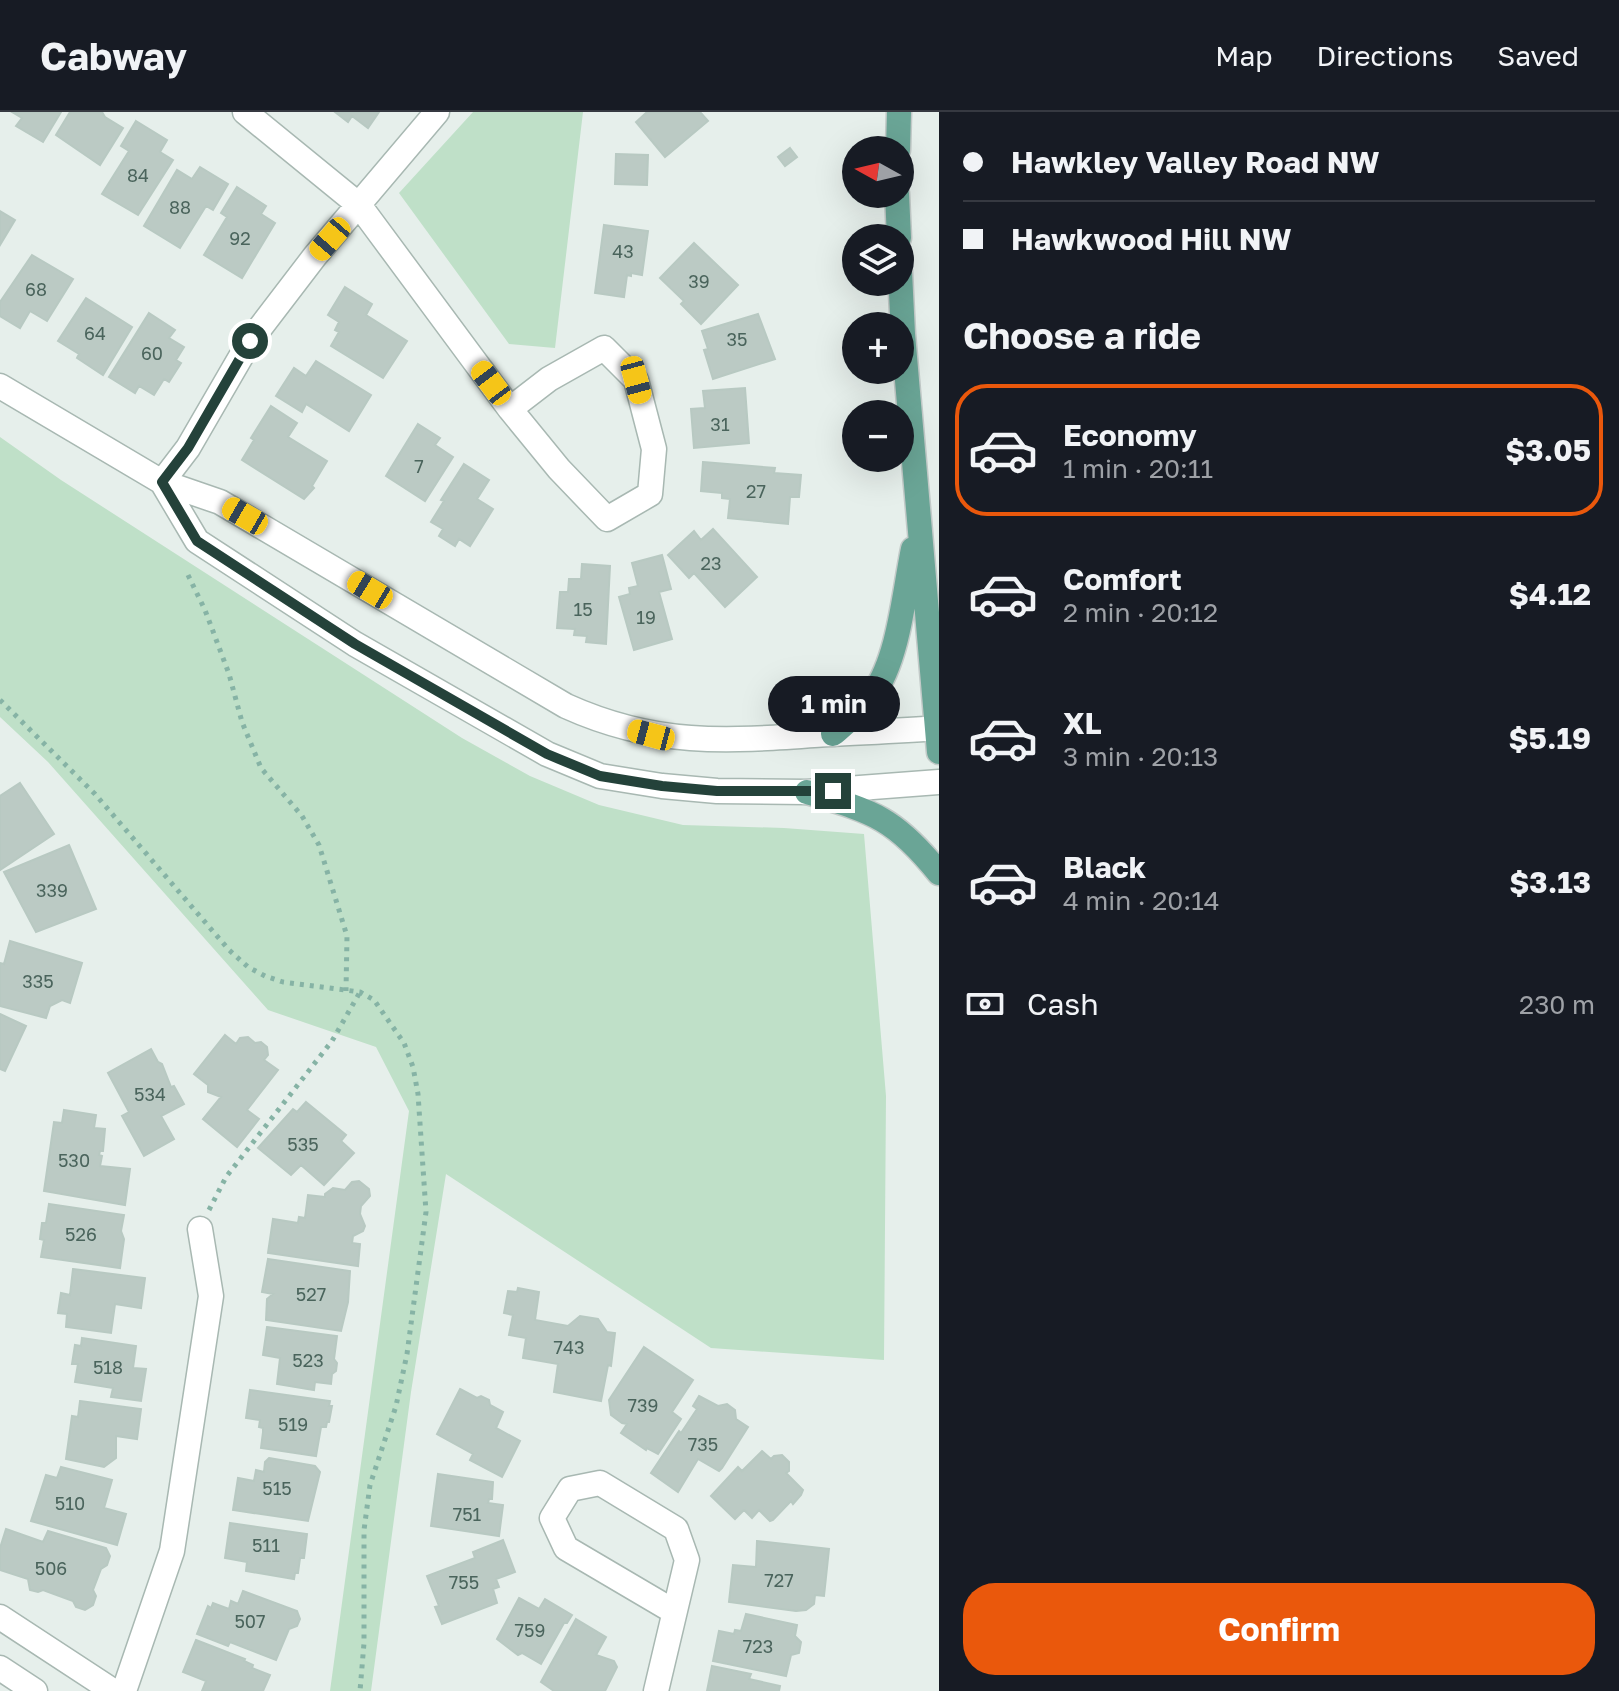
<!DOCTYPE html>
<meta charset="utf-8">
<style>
body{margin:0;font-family:"Golos Text",sans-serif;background:#20242c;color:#f1f3f6;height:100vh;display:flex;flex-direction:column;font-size:30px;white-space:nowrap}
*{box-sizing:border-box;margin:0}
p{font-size:26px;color:#9ea1a6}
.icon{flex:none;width:44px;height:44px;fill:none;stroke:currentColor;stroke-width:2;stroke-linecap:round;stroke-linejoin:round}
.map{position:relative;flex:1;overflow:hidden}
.details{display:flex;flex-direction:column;background:#171b24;width:680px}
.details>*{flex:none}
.hud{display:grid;align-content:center;height:176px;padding:0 24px;background:#171b24}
.needle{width:52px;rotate:278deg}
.controls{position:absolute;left:842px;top:24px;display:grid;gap:16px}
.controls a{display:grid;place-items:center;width:72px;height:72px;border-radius:50%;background:#171b24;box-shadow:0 8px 32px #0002;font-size:40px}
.end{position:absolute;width:36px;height:36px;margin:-18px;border:10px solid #24423a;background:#fff;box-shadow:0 0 0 4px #fff}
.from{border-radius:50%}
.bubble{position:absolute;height:56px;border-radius:28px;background:#171b24;box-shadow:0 8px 32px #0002;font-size:26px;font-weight:700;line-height:56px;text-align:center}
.car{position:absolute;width:24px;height:48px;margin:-24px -12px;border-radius:10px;box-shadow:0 0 6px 2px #0007;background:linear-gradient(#f5c518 24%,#345 0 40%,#f5c518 0 76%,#345 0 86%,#f5c518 0)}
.hud b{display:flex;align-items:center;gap:28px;height:76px;font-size:30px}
.hud b+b{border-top:2px solid #363941}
.hud i{width:20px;height:20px;background:#f1f3f6}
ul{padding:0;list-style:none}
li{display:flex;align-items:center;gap:24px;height:132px;margin:0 16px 12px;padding:0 8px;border:4px solid transparent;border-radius:32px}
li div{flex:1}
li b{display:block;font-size:30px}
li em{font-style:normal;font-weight:700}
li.current{border-color:#ea580c}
li>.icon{width:72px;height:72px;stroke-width:1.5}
h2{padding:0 24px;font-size:36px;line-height:96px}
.pay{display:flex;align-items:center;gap:20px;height:88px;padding:0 24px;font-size:30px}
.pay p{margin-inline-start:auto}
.cta{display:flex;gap:16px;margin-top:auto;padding:16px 24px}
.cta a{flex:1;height:92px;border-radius:32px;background:#ea580c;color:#fff;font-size:32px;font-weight:700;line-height:92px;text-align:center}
header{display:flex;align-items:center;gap:48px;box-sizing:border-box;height:112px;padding:0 40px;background:#171b24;border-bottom:2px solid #363941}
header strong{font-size:38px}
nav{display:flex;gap:44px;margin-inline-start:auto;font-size:28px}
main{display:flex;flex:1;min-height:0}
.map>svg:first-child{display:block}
.green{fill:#bfe0c8}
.building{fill:#bbcac4;stroke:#b8c9c2;stroke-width:2}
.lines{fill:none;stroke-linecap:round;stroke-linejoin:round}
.minor-casing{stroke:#a8b8b2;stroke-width:27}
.major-casing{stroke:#c2cac8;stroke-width:27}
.path{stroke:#86b3a5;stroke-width:5;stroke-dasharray:4 6;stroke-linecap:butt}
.minor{stroke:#fff;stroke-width:24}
.major{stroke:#6aa596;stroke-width:24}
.route{stroke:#24423a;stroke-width:10}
.labels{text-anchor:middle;stroke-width:6;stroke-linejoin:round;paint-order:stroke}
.number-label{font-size:18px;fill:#4a645c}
</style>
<header>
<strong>Cabway</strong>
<nav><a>Map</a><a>Directions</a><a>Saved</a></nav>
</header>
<main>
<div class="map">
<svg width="939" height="1579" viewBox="0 0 939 1579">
<rect width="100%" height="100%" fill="#e6efeb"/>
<path class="green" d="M473,0H583L555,236L509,232L399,81Z
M0,325L61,368L462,626L530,664L599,693L683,713L784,716L864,722L886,984L884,1248L711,1236L446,1062L411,1280L371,1579H330L409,999L376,935L268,898L48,650L0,605Z"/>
<path class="building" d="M12,0H61L43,30L16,14L22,6Z
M70,0H102L105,5L123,16L100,53L56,23Z
M335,0H379L368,16L352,4L348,10Z
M647,0H700L708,9L665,45L636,10Z
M136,9L167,28L160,40L173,48L138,103L102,82L129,39L121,34Z
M790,36L797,45L785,54L778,45Z
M616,42L648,43L647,73L615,72Z
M200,55L228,72L213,98L206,94L180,136L144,114L177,58L192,67Z
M237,75L266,94L261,102L275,111L242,166L204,143L227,105L221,101Z
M0,99L15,108L0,133Z
M604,113L648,119L642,163L631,161V164L627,163L624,185L595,181Z
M694,131L738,173L701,212L681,192L684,189L660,166Z
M32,143L73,167L47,209L30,199L20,216L0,204V190Z
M345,175L372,192L366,203L407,229L383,266L331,234L339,220L335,218L339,210L328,203Z
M86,186L132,215L103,263L77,246L79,242L58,229Z
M149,201L175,218L169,226L184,235L176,248L181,251L169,270L164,267L154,283L139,274L135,281L109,265Z
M758,202L775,247L713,267L704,238L708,237L702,219Z
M316,249L371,283L349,319L306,292L302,300L276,284L294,256L306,264Z
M745,276L749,331L694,336L691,297L705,296L703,279Z
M271,294L297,311L288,325L327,349L312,374L314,376L304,387L242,348L254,328L251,326Z
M418,312L440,326L435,333L453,345L425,389L386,364Z
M703,350L775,356L774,361L801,363L799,385H790L788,412L728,406L730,387L722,386V381L701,379Z
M464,352L489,368L477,387L493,397L470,434L459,427L455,434L439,424L443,417L431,410L444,389L441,388Z
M713,417L757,465L725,495L694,461L689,466L668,443L694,419L701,428Z
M662,443L671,477L659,480L672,527L634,538L619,485L630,482L629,476L638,474L632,451Z
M582,452L610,454L606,532L586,530L587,524L574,523L575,517L557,516L560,480H568L569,467H581Z
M20,671L54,722L0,758V684Z
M69,733L96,797L36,820L4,760Z
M10,829L82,851L70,891L62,888L50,894L46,906L0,894V851L4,852Z
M0,902L26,914L5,959L0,957Z
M225,923L236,932L240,926L248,925L255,931L261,930L267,935L268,943L264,948L278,958L247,998L259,1007L237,1035L203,1007L221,985L208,980V973L194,962Z
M151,937L158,950L162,952L171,975L174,974L184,992L161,1004L174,1027L144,1044L122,1004L129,1000L108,961Z
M306,990L346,1023L341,1029L354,1041L324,1073L301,1053L291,1063L258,1036L293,997L297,1000Z
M64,998L96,1003L94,1016L105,1017L103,1039H100L99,1043L102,1044L100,1054L130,1057L125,1093L44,1079L54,1010L62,1011Z
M359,1069L369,1077L370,1084L361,1094L360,1102L365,1114L363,1119L353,1124L352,1131L360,1132L358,1154L268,1141L273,1107L298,1111L299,1105L305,1106L308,1083L325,1085V1082L333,1076L345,1078L352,1070Z
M49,1092L124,1103L121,1119L124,1127L120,1156L41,1145L44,1128L40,1127L42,1111H46Z
M268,1147L350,1159L348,1190L341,1219L266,1208L267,1187L273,1182L262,1180Z
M73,1157L145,1166L141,1196L115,1192L111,1221L66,1215L67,1202L58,1201L61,1181L70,1183Z
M518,1176L539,1180L535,1208L568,1214L580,1204L598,1207L607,1220L615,1221L611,1254L608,1253L601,1289L554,1280L558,1252L523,1246L526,1226L509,1223L513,1203L504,1201L508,1179L517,1180Z
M267,1215L337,1224L334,1247L337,1251L336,1259L332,1262L331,1272L315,1270L314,1278L277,1272L280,1246L263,1243Z
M82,1226L136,1234L133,1256L146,1257L141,1289L111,1285L113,1276L75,1270L78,1252H72L75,1233L81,1234Z
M644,1235L693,1268L672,1300L681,1307L658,1342L647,1336L646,1338L621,1321L627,1312L622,1311L611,1303L609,1288Z
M460,1277L477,1286L481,1284L489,1288L490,1293L503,1300L496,1316L520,1329L502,1365L470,1348L473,1342L437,1322Z
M250,1278L330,1289L329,1294H332L329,1310H327L326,1315H321L316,1344L261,1336L263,1320V1316L259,1315L260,1308L246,1306Z
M699,1284L718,1294L727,1292L735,1298L736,1307L748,1315L722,1356L719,1359L698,1347L678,1380L651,1361L679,1319L681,1321L697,1297L693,1294Z
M80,1289L141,1297L137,1327L116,1324V1346L104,1355L66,1347L72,1304L78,1305Z
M762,1339L771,1347L774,1344L782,1343L789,1350V1359L786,1361L803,1378L801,1383L793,1392L791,1389L773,1408L770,1409L759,1398L752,1406L744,1398L735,1407L711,1384L738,1355L742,1359Z
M269,1346L315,1354L320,1360L308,1409L233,1398L238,1366L254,1369L256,1358L264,1360L265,1350Z
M61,1355L112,1368L104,1396L126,1402L117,1433L31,1409L46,1363L57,1366Z
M438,1362L493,1370L492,1387H489L488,1391L503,1393L499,1424L431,1414Z
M230,1411L307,1422L304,1446H300L298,1461H295L294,1467L246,1459L247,1450L225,1446Z
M6,1417L43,1430L48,1419L106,1436L110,1444L107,1453L101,1457L93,1478L96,1484L93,1493L85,1498L76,1495L73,1489L43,1478L38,1480L30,1478L28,1467L0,1458V1436Z
M503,1428L515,1460L496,1467L499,1475L493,1477L497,1491L442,1512L435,1495L439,1494L427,1464L475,1446L473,1440Z
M757,1429L829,1437L824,1484L815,1483L814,1492L806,1498L796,1499L729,1490L733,1453L756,1455Z
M243,1479L297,1499L300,1507L297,1514L289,1517L276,1548L230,1530L228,1534L197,1522L208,1494L211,1496L213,1491L229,1497L231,1489L238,1492Z
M519,1486L539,1497L545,1487L572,1503L567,1511H564L541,1552L522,1541L518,1543L497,1527Z
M746,1502L797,1513L795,1524L801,1530L799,1541L791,1543L786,1564L713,1549L719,1519L734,1522L735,1518L741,1519Z
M576,1507L606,1525L596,1543L614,1549L617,1555L605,1579H554L541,1570Z
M196,1528L245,1547L244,1549L253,1553L252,1556L270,1563L263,1579H202L206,1569L183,1560Z
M712,1554L751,1562L749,1567L780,1574L779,1579H707Z"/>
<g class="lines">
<defs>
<path id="minor" d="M245,0L359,93L510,297L549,267L604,236L636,268L654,337L650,382L607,407L559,357L510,297
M0,274L162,370L220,390L566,594C659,636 730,629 829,622C866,620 902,619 939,616
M162,370L197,429L355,532L547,642L600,664L662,674L717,679L807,680L939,670
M162,370L188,336L250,229L315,144L437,0
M0,1505L113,1579
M0,1556L35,1579
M124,1579L172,1439L211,1184L200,1117
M656,1579L687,1448L676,1417L600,1371L570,1377L552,1406L566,1436L673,1499"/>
<path id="major" d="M898,38L899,0
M897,82L899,126
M900,160L903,222L939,640
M833,622C847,610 862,598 873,582C899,546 904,481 913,437
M807,680C873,700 894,705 939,761"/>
</defs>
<use href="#minor" class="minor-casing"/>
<use href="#major" class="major-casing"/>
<path class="path" d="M188,463L205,498L229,562L242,610L261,656L302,704L319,733L347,824L346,879
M0,588L95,682L229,838L248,855L265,864L283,870L360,880L374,888L404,931L413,955L418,982L426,1100L407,1242L396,1294L370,1373L364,1418V1531L360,1579
M209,1098L226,1065L332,929L360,880"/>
<use href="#minor" class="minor"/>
<use href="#major" class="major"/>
</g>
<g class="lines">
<path class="route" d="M250,229L188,336L162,370L197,429L355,532L547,642L600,664L662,674L717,679H833"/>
</g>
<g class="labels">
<g class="number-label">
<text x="138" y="70">84</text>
<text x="180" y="102">88</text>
<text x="240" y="133">92</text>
<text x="623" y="146">43</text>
<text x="699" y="176">39</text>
<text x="36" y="184">68</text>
<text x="95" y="228">64</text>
<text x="737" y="234">35</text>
<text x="152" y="248">60</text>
<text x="720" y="319">31</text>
<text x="419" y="361">7</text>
<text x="756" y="386">27</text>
<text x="711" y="458">23</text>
<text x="583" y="504">15</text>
<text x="646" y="512">19</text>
<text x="52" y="785">339</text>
<text x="38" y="876">335</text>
<text x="150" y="989">534</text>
<text x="303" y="1039">535</text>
<text x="74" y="1055">530</text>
<text x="81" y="1129">526</text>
<text x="311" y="1189">527</text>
<text x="569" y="1242">743</text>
<text x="308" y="1255">523</text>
<text x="108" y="1262">518</text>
<text x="643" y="1300">739</text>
<text x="293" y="1319">519</text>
<text x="703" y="1339">735</text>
<text x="277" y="1383">515</text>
<text x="70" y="1398">510</text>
<text x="467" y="1409">751</text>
<text x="266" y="1440">511</text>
<text x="51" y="1463">506</text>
<text x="779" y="1475">727</text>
<text x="464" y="1477">755</text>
<text x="250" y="1516">507</text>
<text x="530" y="1525">759</text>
<text x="758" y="1541">723</text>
</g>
</g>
</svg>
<div class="controls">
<a><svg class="needle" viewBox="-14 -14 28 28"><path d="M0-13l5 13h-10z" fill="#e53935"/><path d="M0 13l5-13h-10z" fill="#9ea1a6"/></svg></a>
<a><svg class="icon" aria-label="layers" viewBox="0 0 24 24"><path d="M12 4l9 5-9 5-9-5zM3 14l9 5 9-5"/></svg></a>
<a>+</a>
<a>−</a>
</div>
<i class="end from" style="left:250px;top:229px"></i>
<i class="end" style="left:833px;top:679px"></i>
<div class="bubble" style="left:768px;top:564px;width:132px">1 min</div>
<i class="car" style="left:330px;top:127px;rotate:221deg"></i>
<i class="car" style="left:636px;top:268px;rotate:165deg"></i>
<i class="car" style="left:491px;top:271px;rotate:323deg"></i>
<i class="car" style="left:245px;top:404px;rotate:300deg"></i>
<i class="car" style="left:370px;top:478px;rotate:301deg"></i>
<i class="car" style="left:651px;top:623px;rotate:285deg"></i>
</div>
<section class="details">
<div class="hud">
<b><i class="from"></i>Hawkley Valley Road NW</b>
<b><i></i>Hawkwood Hill NW</b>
</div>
<h2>Choose a ride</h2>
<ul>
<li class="current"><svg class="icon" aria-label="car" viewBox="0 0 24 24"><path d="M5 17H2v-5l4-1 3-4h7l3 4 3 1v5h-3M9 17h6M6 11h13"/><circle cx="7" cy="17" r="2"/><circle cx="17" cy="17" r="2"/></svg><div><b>Economy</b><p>1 min · 20:11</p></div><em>$3.05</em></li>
<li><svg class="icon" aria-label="car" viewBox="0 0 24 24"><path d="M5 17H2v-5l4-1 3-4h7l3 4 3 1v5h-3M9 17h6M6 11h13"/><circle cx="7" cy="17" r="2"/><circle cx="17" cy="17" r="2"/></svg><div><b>Comfort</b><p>2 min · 20:12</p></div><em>$4.12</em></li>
<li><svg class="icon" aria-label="car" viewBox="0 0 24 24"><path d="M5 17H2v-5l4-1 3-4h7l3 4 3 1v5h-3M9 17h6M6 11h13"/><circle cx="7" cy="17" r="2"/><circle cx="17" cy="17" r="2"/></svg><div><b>XL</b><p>3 min · 20:13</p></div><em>$5.19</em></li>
<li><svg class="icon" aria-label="car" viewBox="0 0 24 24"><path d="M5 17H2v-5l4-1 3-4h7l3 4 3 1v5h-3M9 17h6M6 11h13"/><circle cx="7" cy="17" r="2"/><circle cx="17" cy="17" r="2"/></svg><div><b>Black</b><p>4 min · 20:14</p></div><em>$3.13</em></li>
</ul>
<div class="pay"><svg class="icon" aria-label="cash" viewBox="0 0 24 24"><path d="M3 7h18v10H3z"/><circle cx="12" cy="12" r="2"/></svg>Cash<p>230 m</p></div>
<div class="cta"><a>Confirm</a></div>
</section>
</main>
